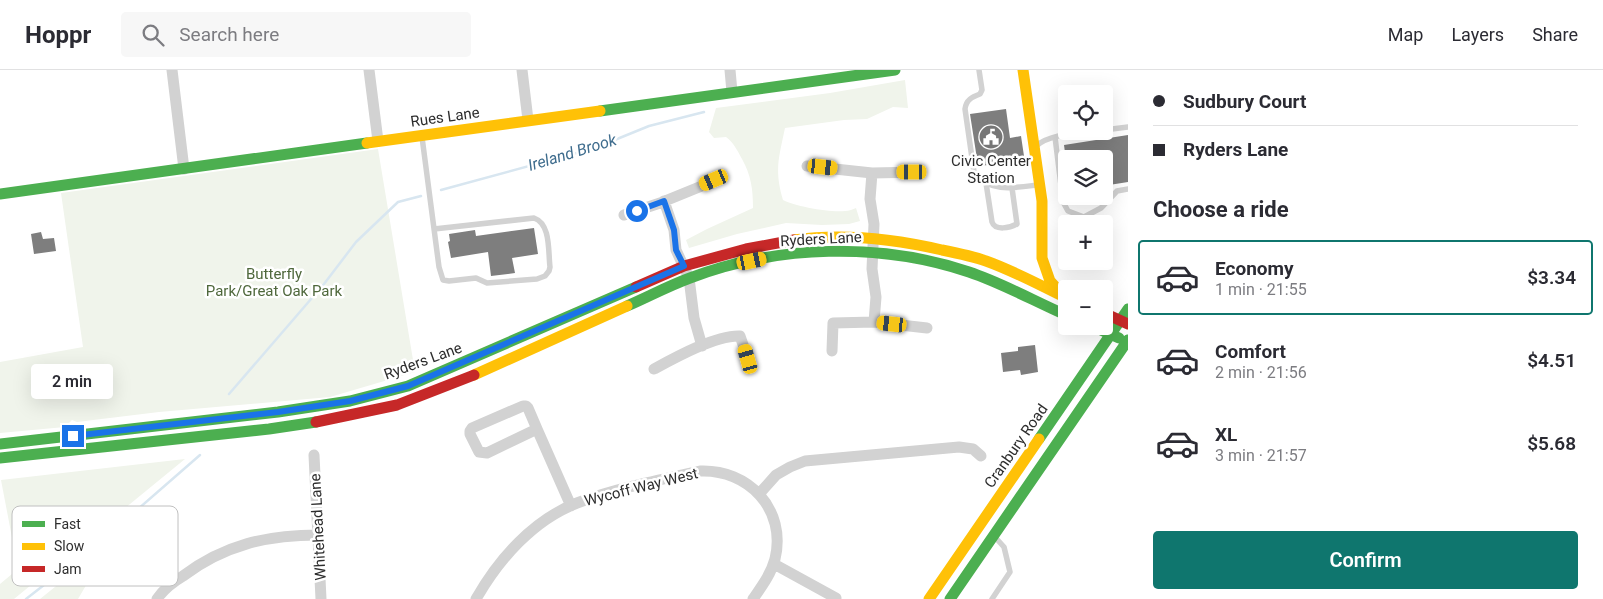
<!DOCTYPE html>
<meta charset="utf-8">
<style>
body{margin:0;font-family:Roboto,sans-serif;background:#f7f7f7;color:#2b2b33;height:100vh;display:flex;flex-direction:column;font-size:19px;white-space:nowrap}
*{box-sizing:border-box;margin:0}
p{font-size:16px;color:#7c7c81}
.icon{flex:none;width:28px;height:28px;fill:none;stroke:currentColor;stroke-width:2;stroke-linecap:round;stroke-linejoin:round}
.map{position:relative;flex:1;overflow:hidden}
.details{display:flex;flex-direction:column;background:#fff;width:475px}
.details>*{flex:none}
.guide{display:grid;align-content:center;height:110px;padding:0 25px;background:#fff}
.controls{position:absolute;left:1058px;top:15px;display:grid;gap:10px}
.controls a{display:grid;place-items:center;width:55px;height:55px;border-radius:5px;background:#fff;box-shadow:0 5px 20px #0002;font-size:25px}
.end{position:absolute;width:22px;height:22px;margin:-11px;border:6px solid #1a73e8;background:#fff;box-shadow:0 0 0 2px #fff}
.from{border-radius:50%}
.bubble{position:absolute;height:35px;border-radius:5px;background:#fff;box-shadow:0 5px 20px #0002;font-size:16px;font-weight:600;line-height:35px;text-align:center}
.car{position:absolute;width:15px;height:30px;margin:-15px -8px;border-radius:6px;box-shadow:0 0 4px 1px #0007;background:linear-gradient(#f5c518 24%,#345 0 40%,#f5c518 0 76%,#345 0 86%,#f5c518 0)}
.guide b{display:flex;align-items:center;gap:18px;height:48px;font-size:19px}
.guide b+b{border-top:1px solid #e1e1e2}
.guide i{width:12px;height:12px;background:#2b2b33}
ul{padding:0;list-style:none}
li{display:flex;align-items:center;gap:15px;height:75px;margin:0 10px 8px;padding:0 15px;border:2px solid transparent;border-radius:5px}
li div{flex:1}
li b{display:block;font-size:19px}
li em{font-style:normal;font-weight:600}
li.active{border-color:#0f766e}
li>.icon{width:45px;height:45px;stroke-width:1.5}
h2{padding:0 25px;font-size:22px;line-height:60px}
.button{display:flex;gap:10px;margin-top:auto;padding:10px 25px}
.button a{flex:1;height:58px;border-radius:5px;background:#0f766e;color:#fff;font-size:20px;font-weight:600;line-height:58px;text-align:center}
header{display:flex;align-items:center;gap:30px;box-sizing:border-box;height:70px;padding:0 25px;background:#fff;border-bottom:1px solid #e1e1e2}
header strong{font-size:24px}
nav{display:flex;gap:28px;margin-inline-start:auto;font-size:18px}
.search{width:350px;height:45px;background:#f7f7f7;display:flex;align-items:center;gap:12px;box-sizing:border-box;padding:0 18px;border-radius:5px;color:#7c7c81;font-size:19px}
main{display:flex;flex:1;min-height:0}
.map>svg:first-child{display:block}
.green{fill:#f0f4eb}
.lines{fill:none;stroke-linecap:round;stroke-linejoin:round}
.stream{stroke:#d8e6f0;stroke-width:2.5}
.building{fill:#7e7e7e}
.lane{stroke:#d2d2d2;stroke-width:5.5}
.street{stroke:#d2d2d2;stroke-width:11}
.fast{stroke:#4caf50;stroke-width:11}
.slow{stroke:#ffc107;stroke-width:11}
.jam{stroke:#c62828;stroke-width:11}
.route{stroke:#1a73e8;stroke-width:6}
.labels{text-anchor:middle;stroke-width:5;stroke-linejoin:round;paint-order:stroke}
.street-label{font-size:15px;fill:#2d2d2d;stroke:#fff}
.poi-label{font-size:15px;fill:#2d2d2d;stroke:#fff}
.park-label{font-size:15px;fill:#4f683c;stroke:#fff}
.water-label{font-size:16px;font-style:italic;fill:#3e6c8d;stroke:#fff}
.key{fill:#fff;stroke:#c0c0c0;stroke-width:1}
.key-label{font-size:14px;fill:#2d2d2d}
</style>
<header>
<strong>Hoppr</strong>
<div class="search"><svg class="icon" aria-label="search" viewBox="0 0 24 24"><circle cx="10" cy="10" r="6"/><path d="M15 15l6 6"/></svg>Search here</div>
<nav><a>Map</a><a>Layers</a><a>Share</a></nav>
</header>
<main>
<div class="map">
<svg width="1128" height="529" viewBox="0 0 1128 529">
<rect width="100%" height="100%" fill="#fff"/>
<path class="green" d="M905,10L908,38L893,37L867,49L844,50L785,58C779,87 774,100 783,130C794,136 831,143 845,141C849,141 853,139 856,138L860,151L849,154L822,155L786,153L737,164L689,178L686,170L707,159L753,138C753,119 751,105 742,89C737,80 734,73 726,67L714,68L709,62L716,38L830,23Z
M378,79L415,302L330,327L159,342L77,352L72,350L65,357L0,363V292L83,277L61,123Z
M185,389L14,529H0V514L18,499L1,410Z
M112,471L78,529H40Z"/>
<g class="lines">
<path class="stream" d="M441,120L595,78L649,56L704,42
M229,324L324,214L356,172L398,132L421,126
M26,529L44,515L89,472L114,460L200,385"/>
</g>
<path class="building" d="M1006,39L1010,68L1021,66L1024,86L1007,89V92L981,96L980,89H977L970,44Z
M1128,65V112L1109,115L1110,122L1106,126L1072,131V126H1104V89H1066V90L1064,75Z
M534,158L538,184L512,188L515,203L491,206L488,182L451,188L448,172L450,171L449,164L475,160L476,166Z
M41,162L43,169L54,168L56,181L34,184L31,164Z
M1035,275L1038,302L1021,305L1020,300L1003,302L1001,283L1018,281V277Z"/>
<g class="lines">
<path class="lane" d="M979,0L982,20L980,24C972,27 966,30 965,39L974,102C990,123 1014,118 1037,115
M1104,60L1128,57
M422,67L439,197L443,210L449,211L476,208L487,213L537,209L545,206L549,201L550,197C548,181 551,154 534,148L434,159
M1055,67L1063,132L1068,141L1084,147L1101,138L1117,121L1128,119
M1036,76C1052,63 1077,64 1097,61
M986,113L992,152C995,161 1010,158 1017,154L1012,118
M992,529L1010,502L1004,477L994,466"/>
<path class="street" d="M172,0L184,99
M369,0L378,71
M522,0L528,50
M730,0L732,22
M807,96L872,103L921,102
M872,103L870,129L874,154L872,199L876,227L874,252
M664,131L674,160L676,180L689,208L694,248L702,276
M624,145L660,133L714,111
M832,281L833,253L874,252L927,258
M654,299C676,287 716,265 740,266L748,289
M523,336H526L528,338L537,359L487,383L479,382L470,364V361L472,358Z
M537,359L571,436
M314,385L321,529
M759,424L776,405L790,397L805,391L959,377L973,379L981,386
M774,494L836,528
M157,529C163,520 173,512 183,506C224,475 267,465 318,465
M476,529C499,489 533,450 577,433C617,418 659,410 700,401C748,399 787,439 775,489C771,504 762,516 753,529"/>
<path class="fast" d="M600,41L895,0
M0,124L367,73
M627,236C648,227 668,216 690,208C777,175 880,172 969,202C1002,213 1034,231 1066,245
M1092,256L1119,268
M1039,369L1128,239
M0,374L278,342L350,331L408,316L636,217
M0,388L269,359L316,352
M950,529L1128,270"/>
<path class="slow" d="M1023,0L1042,131V188L1050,211L1061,223
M367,73L600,41
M794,170C843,163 894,169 942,180C957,183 972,186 986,191C1014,201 1040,215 1066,228
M474,305L627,236
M929,529L1039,369"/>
<path class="jam" d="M636,217L684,196L746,179L794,170
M1104,243L1128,254
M316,352L397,335L474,305"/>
</g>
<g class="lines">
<path class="route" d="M73,366L278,342L350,331L408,316L684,196L676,180L674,160L664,131L637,141"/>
</g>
<defs>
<symbol id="civic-disc" viewBox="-11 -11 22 22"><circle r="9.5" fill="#767676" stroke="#fff"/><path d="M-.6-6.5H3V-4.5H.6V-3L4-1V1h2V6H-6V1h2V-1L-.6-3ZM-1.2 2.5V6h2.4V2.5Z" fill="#fff"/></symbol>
</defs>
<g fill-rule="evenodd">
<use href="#civic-disc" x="977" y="53" width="28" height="28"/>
</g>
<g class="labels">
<g class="street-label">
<text transform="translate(445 47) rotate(-8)" y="5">Rues Lane</text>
<text transform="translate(821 169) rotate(-3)" y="5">Ryders Lane</text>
<text transform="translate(423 291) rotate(-20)" y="5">Ryders Lane</text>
<text transform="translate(1016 376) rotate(-55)" y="5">Cranbury Road</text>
<text transform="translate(641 417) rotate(-14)" y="5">Wycoff Way West</text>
<text transform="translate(318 457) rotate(-93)" y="5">Whitehead Lane</text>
</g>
<g class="poi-label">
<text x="991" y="96">Civic Center<tspan x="991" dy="17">Station</tspan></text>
</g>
<g class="park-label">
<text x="274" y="209">Butterfly<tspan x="274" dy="17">Park/Great Oak Park</tspan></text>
</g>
<g class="water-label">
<text transform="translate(572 82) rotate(-17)" y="6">Ireland Brook</text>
</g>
</g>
<rect x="12" y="436" width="166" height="80" rx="8" class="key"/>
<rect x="22" y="451" width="23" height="6" fill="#4caf50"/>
<rect x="22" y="473" width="23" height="7" fill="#ffc107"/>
<rect x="22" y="496" width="23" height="6" fill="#c62828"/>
<g class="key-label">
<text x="54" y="459">Fast</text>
<text x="54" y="481">Slow</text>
<text x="54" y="504">Jam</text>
</g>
</svg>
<div class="controls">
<a><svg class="icon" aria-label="locate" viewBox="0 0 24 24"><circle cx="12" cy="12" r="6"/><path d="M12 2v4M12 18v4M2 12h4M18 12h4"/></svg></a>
<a><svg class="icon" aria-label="layers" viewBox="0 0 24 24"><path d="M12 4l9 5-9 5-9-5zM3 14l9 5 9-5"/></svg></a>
<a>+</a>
<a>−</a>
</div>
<i class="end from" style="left:637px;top:141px"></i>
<i class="end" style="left:73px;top:366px"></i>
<div class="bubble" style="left:31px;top:294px;width:82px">2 min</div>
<i class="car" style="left:823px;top:97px;rotate:96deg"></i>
<i class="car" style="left:912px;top:102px;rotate:270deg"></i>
<i class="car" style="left:714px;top:110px;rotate:247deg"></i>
<i class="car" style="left:752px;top:191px;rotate:78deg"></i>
<i class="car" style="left:892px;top:254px;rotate:276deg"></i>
<i class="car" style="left:748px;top:289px;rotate:344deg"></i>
</div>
<section class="details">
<div class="guide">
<b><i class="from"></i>Sudbury Court</b>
<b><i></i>Ryders Lane</b>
</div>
<h2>Choose a ride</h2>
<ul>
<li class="active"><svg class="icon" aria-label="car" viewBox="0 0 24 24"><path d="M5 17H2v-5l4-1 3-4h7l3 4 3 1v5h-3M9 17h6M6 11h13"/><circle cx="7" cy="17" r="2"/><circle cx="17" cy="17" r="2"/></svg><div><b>Economy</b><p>1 min · 21:55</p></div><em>$3.34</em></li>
<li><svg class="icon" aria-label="car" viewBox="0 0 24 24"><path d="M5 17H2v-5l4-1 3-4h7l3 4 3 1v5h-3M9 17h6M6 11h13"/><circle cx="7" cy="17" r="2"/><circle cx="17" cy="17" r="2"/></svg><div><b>Comfort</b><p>2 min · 21:56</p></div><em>$4.51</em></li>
<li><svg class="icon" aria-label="car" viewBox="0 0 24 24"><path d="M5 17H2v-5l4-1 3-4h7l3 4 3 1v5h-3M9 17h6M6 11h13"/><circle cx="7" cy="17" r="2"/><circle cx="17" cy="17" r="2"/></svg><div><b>XL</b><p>3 min · 21:57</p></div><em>$5.68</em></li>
</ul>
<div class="button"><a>Confirm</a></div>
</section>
</main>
